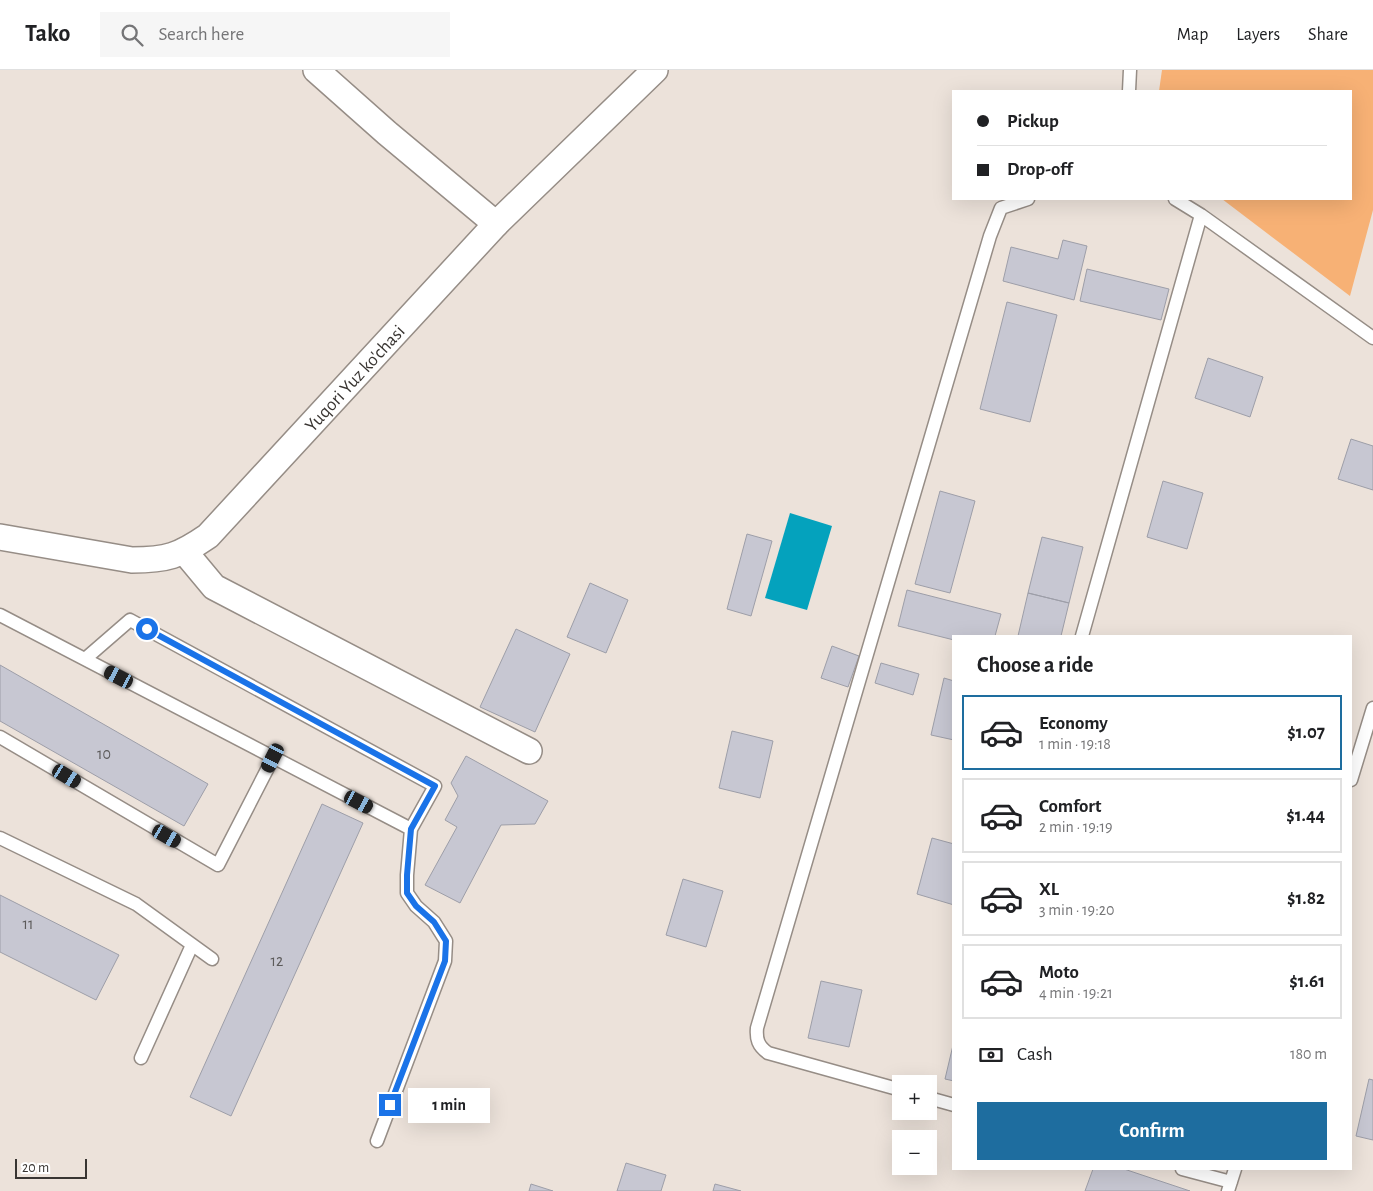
<!DOCTYPE html>
<meta charset="utf-8">
<style>
body{margin:0;font-family:"Alegreya Sans",sans-serif;background:#f6f6f6;color:#202124;height:100vh;display:flex;flex-direction:column;font-size:19px;white-space:nowrap}
*{box-sizing:border-box;margin:0}
p{font-size:16px;color:#757577}
.icon{flex:none;width:28px;height:28px;fill:none;stroke:currentColor;stroke-width:2;stroke-linecap:round;stroke-linejoin:round}
.map{position:relative;flex:1;overflow:hidden}
.details{position:absolute;left:952px;top:565px;width:400px;height:535px;display:flex;flex-direction:column;background:#fff;border-radius:0px;box-shadow:0 5px 20px #0002}
.details>*{flex:none}
.banner{position:absolute;left:952px;top:20px;width:400px;height:110px;border-radius:0px;box-shadow:0 5px 20px #0002;display:grid;align-content:center;height:110px;padding:0 25px;background:#fff}
.fabs{position:absolute;left:892px;top:1005px;display:grid;gap:10px}
.fabs a{display:grid;place-items:center;width:45px;height:45px;border-radius:0px;background:#fff;box-shadow:0 5px 20px #0002;font-size:25px}
.scale{position:absolute;left:15px;bottom:12px;width:72px;box-sizing:border-box;padding-left:5px;border:2px solid #393532;border-top:0;font-size:14px;line-height:18px;white-space:nowrap;color:#393532;-webkit-text-stroke:4px #fff;paint-order:stroke}
.end{position:absolute;width:22px;height:22px;margin:-11px;border:6px solid #1a73e8;background:#fff;box-shadow:0 0 0 2px #fff}
.from{border-radius:50%}
.bubble{position:absolute;height:35px;border-radius:0px;background:#fff;box-shadow:0 5px 20px #0002;font-size:16px;font-weight:600;line-height:35px;text-align:center}
.car{position:absolute;width:15px;height:30px;margin:-15px -8px;border-radius:6px;box-shadow:0 0 4px 1px #0007;background:linear-gradient(#222 24%,#8ab4d8 0 40%,#222 0 76%,#8ab4d8 0 86%,#222 0)}
.banner b{display:flex;align-items:center;gap:18px;height:48px;font-size:19px}
.banner b+b{border-top:1px solid #e0e0e0}
.banner i{width:12px;height:12px;background:#202124}
ul{padding:0;list-style:none}
li{display:flex;align-items:center;gap:15px;height:75px;margin:0 10px 8px;padding:0 15px;border:2px solid #e0e0e0;border-radius:0px}
li div{flex:1}
li b{display:block;font-size:19px}
li em{font-style:normal;font-weight:600}
li.on{border-color:#1e6d9f}
li>.icon{width:45px;height:45px;stroke-width:1.5}
h2{padding:0 25px;font-size:22px;line-height:60px}
.pay{display:flex;align-items:center;gap:12px;height:55px;padding:0 25px;font-size:19px}
.pay p{margin-inline-start:auto}
.button{display:flex;gap:10px;margin-top:auto;padding:10px 25px}
.button a{flex:1;height:58px;border-radius:0px;background:#1e6d9f;color:#fff;font-size:20px;font-weight:600;line-height:58px;text-align:center}
header{display:flex;align-items:center;gap:30px;box-sizing:border-box;height:70px;padding:0 25px;background:#fff;border-bottom:1px solid #e0e0e0}
header strong{font-size:24px}
nav{display:flex;gap:28px;margin-inline-start:auto;font-size:18px}
.search{width:350px;height:45px;background:#f6f6f6;display:flex;align-items:center;gap:12px;box-sizing:border-box;padding:0 18px;border-radius:0px;color:#757577;font-size:19px}
.map>svg:first-child{display:block}
.green{fill:#f7b175}
.water{fill:#04a2bd}
.building{fill:#c7c7d2;stroke:#9d9ea8}
.lines{fill:none;stroke-linecap:round;stroke-linejoin:round}
.service-casing{stroke:#968d86;stroke-width:15}
.minor-casing{stroke:#968d86;stroke-width:28}
.service{stroke:#fff;stroke-width:12}
.minor{stroke:#fff;stroke-width:25}
.route{stroke:#1a73e8;stroke-width:6}
.labels{text-anchor:middle;stroke-width:4.5;stroke-linejoin:round;paint-order:stroke}
.number-label{font-size:16px;fill:#5c5a5a}
.street-label{font-size:19px;fill:#393532;stroke:#fff}
</style>
<header>
<strong>Tako</strong>
<div class="search"><svg class="icon" aria-label="search" viewBox="0 0 24 24"><circle cx="10" cy="10" r="6"/><path d="M15 15l6 6"/></svg>Search here</div>
<nav><a>Map</a><a>Layers</a><a>Share</a></nav>
</header>
<div class="map">
<svg width="1373" height="1121" viewBox="0 0 1373 1121">
<rect width="100%" height="100%" fill="#ece2da"/>
<path class="green" d="M1162,0H1373V140L1350,226L1222,129H1351V21H1159Z"/>
<path class="water" d="M790,443L832,456L807,540L765,528Z"/>
<path class="building" d="M1063,170L1087,176L1074,230L1003,211L1011,177L1058,189Z
M1087,199L1169,219L1161,250L1080,231Z
M1007,232L1057,245L1030,352L980,339Z
M1208,288L1263,307L1250,347L1195,328Z
M1351,369L1373,376V420L1338,409Z
M1163,411L1203,423L1187,479L1147,467Z
M940,421L975,431L950,523L915,514Z
M747,464L772,471L751,546L727,539Z
M1042,467L1083,477L1069,533L1028,523Z
M590,513L628,530L606,583L567,567Z
M907,520L1001,544L995,566H954V570L898,556Z
M1028,523L1069,533L1061,566H1018Z
M516,559L570,584L535,662L480,637Z
M832,576L859,586L848,617L821,608Z
M881,593L919,604L913,625L875,613Z
M0,595L208,714L184,756L0,651Z
M944,608L954,611V670L931,665Z
M732,661L773,671L760,728L719,718Z
M466,686L548,731L535,754L501,755L460,833L425,815L457,757L445,750L458,726L451,713Z
M322,734L363,753L231,1046L190,1027Z
M932,768L954,774V835L917,824Z
M683,809L723,821L706,877L666,865Z
M0,825L119,885L96,930L0,882Z
M821,911L862,920L849,977L808,968Z
M954,971V1011L945,1009Z
M1369,1009L1373,1010V1070L1356,1066Z
M626,1093L666,1105L661,1121H617Z
M1093,1099H1124L1190,1121H1085Z
M531,1114L553,1121H529Z
M715,1114L741,1121H713Z"/>
<g class="lines">
<defs>
<path id="service" d="M1129,21L1130,0
M1175,129L1201,145L1373,268
M0,545L411,759
M1082,566L1201,145
M85,589L130,550L435,716L411,759L407,805V823L416,836L434,852L446,871L445,891L377,1071
M0,667L218,795L273,688
M1351,710L1373,638
M0,768L136,834L212,889
M141,988L192,875
M901,1020L768,983C758,976 756,969 757,958L990,166L1001,138L1028,129
M929,1028L954,1035
M1182,1099L1231,1112
M1228,1121L1235,1099"/>
<g id="minor">
<path d="M316,0L387,63L496,154"/>
<path id="s1" d="M0,467L132,490C167,490 179,486 208,466L496,154L655,0"/>
<path d="M184,481L214,517L529,681"/>
</g>
</defs>
<use href="#service" class="service-casing"/>
<use href="#minor" class="minor-casing"/>
<use href="#service" class="service"/>
<use href="#minor" class="minor"/>
</g>
<g class="lines">
<path class="route" d="M147,559L435,716L411,759L407,805V823L416,836L434,852L446,871L445,891L390,1035"/>
</g>
<g class="labels">
<g class="number-label">
<text x="104" y="689">10</text>
<text x="28" y="859">11</text>
<text x="277" y="896">12</text>
</g>
<g class="street-label">
<text dy="7" stroke="none"><textPath href="#s1" startOffset="431">Yuqori Yuz ko'chasi</textPath></text>
</g>
</g>
</svg>
<div class="fabs">
<a>+</a>
<a>−</a>
</div>
<div class="scale">20 m</div>
<i class="end from" style="left:147px;top:559px"></i>
<i class="end" style="left:390px;top:1035px"></i>
<div class="bubble" style="left:408px;top:1018px;width:82px">1 min</div>
<i class="car" style="left:119px;top:607px;rotate:297deg"></i>
<i class="car" style="left:273px;top:688px;rotate:207deg"></i>
<i class="car" style="left:67px;top:706px;rotate:121deg"></i>
<i class="car" style="left:359px;top:732px;rotate:118deg"></i>
<i class="car" style="left:167px;top:766px;rotate:120deg"></i>
<div class="banner">
<b><i class="from"></i>Pickup</b>
<b><i></i>Drop-off</b>
</div>
<section class="details">
<h2>Choose a ride</h2>
<ul>
<li class="on"><svg class="icon" aria-label="car" viewBox="0 0 24 24"><path d="M5 17H2v-5l4-1 3-4h7l3 4 3 1v5h-3M9 17h6M6 11h13"/><circle cx="7" cy="17" r="2"/><circle cx="17" cy="17" r="2"/></svg><div><b>Economy</b><p>1 min · 19:18</p></div><em>$1.07</em></li>
<li><svg class="icon" aria-label="car" viewBox="0 0 24 24"><path d="M5 17H2v-5l4-1 3-4h7l3 4 3 1v5h-3M9 17h6M6 11h13"/><circle cx="7" cy="17" r="2"/><circle cx="17" cy="17" r="2"/></svg><div><b>Comfort</b><p>2 min · 19:19</p></div><em>$1.44</em></li>
<li><svg class="icon" aria-label="car" viewBox="0 0 24 24"><path d="M5 17H2v-5l4-1 3-4h7l3 4 3 1v5h-3M9 17h6M6 11h13"/><circle cx="7" cy="17" r="2"/><circle cx="17" cy="17" r="2"/></svg><div><b>XL</b><p>3 min · 19:20</p></div><em>$1.82</em></li>
<li><svg class="icon" aria-label="car" viewBox="0 0 24 24"><path d="M5 17H2v-5l4-1 3-4h7l3 4 3 1v5h-3M9 17h6M6 11h13"/><circle cx="7" cy="17" r="2"/><circle cx="17" cy="17" r="2"/></svg><div><b>Moto</b><p>4 min · 19:21</p></div><em>$1.61</em></li>
</ul>
<div class="pay"><svg class="icon" aria-label="cash" viewBox="0 0 24 24"><path d="M3 7h18v10H3z"/><circle cx="12" cy="12" r="2"/></svg>Cash<p>180 m</p></div>
<div class="button"><a>Confirm</a></div>
</section>
</div>
